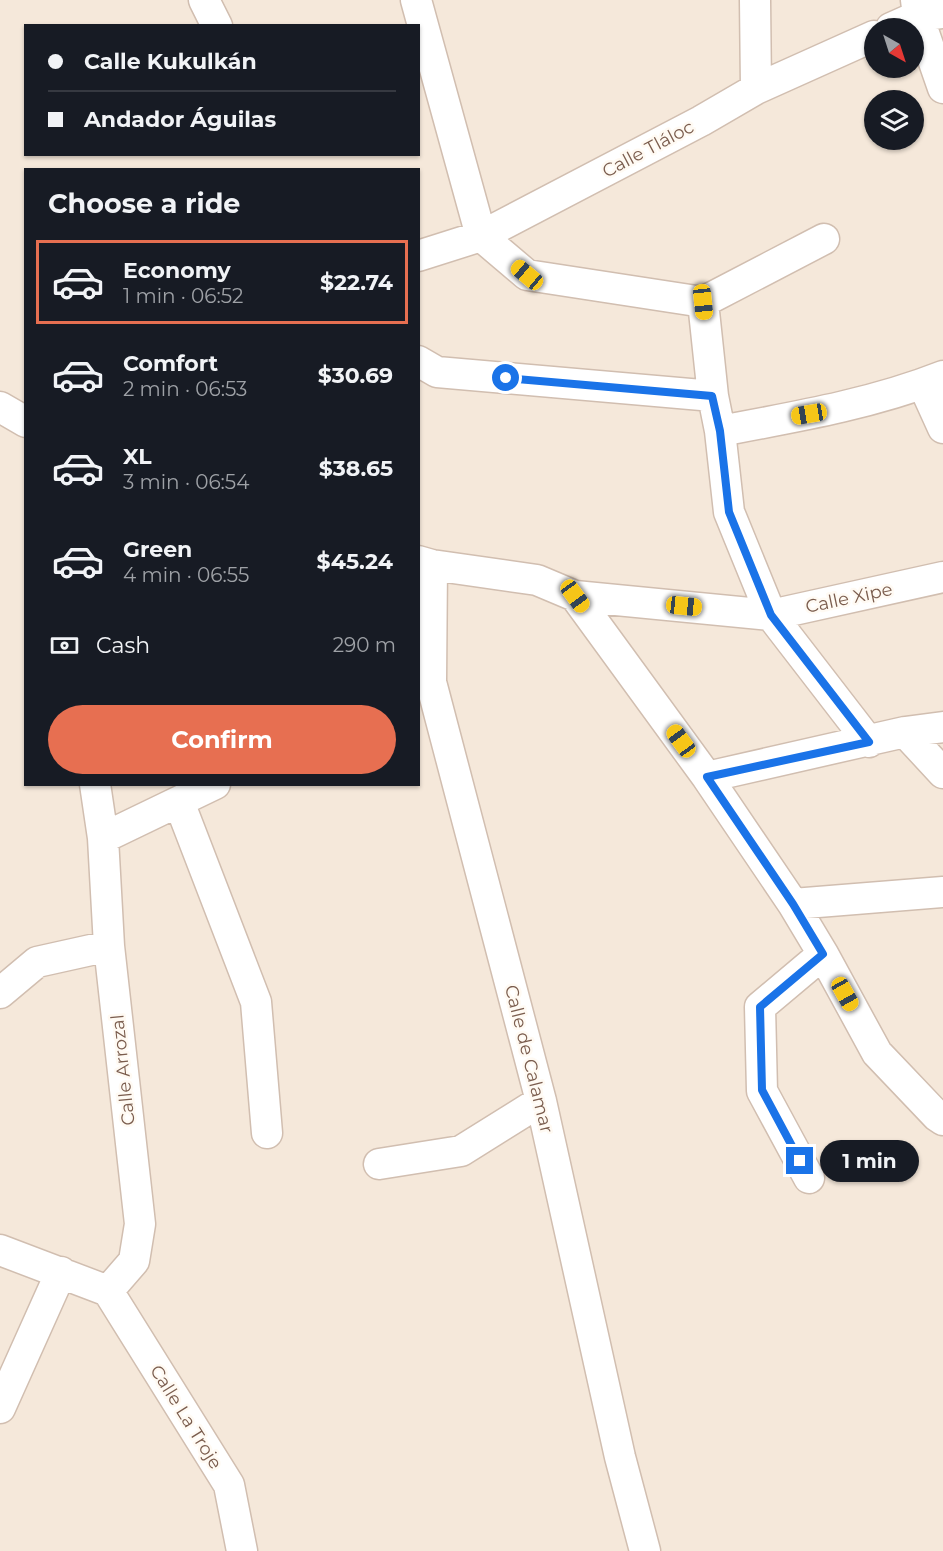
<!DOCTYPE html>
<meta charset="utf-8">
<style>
body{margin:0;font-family:Montserrat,sans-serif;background:#20242c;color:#f1f3f6;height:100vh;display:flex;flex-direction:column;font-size:22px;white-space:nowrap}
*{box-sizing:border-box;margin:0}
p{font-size:20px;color:#9ea1a6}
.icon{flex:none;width:33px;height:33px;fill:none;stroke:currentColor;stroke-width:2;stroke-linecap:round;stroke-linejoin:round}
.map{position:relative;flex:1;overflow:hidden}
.panel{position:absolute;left:24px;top:168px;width:396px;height:618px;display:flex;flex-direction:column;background:#171b24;border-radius:0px;box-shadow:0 2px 4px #0004}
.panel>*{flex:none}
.hud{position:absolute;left:24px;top:24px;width:396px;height:132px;border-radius:0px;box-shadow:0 2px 4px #0004;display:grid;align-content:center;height:132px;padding:0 24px;background:#171b24}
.needle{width:39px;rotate:141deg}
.fabs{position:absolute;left:864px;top:18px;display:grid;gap:12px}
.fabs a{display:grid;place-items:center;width:60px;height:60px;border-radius:50%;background:#171b24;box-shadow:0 2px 4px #0004;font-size:30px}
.end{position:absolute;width:27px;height:27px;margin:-14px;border:8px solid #1a73e8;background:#fff;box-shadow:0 0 0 3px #fff}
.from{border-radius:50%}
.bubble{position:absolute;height:42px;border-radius:21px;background:#171b24;box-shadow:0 2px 4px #0004;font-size:20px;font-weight:700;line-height:42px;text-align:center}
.car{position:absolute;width:18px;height:36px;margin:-18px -9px;border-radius:8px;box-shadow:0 0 4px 2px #0007;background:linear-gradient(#f5c518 24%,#345 0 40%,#f5c518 0 76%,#345 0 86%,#f5c518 0)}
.hud b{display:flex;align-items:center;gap:21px;height:57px;font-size:22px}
.hud b+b{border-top:2px solid #363941}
.hud i{width:15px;height:15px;background:#f1f3f6}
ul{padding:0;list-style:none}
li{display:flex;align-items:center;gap:18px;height:84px;margin:0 12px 9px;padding:0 12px;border:3px solid transparent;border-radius:0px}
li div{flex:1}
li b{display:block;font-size:22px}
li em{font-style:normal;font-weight:700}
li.active{border-color:#e76f51}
li>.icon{width:54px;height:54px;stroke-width:1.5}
h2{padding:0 24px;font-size:27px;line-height:72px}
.pay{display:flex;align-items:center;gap:15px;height:66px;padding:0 24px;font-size:22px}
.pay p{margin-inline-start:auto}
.cta{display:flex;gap:12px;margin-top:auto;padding:12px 24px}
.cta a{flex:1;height:69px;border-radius:36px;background:#e76f51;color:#fff;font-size:24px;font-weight:700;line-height:69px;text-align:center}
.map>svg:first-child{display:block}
.residential{fill:#f5e8da;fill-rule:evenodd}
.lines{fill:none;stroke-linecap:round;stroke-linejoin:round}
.street-casing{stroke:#d1beb0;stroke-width:33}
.street{stroke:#fff;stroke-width:30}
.route{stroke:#1a73e8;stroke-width:8}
.labels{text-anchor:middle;stroke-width:5;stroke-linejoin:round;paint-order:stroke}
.street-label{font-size:18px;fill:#7a5c4d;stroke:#fffaf3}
</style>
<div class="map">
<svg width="943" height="1551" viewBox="0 0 943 1551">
<rect width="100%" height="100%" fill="#fdf6ec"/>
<path class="residential" d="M0,0H943V1551H0ZM26,26H418V154H26ZM874,28H914V68H874ZM874,100H914V140H874ZM26,170H418V784H26Z"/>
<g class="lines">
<defs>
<path id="street" d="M204,0L217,26
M416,0L481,236L527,275L703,302
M755,0L756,89
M916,0L918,16L943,88
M891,28L918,16L943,13
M418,256L481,236L701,121L756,89L874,36
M703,302L713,396L720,431L729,512L771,615L869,742
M703,302L824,239
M418,361L437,372L713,396
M923,384L943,428
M0,407L26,422
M720,431C795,417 872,404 943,376
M418,561L432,565L537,580L575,596L707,777L793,904L823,954L877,1053L937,1116L943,1120
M432,565L431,682L541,1101L620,1457L645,1551
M575,596L771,615L943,577
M905,732L943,773
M707,777L905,732L943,727
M95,784L103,838L109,946L140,1224L134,1261L108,1291
M179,802L256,1002L267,1133
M103,838L215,784
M793,904L943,892
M0,993L37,962L109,946
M379,1164L461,1151L541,1101
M809,1178L762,1091L760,1007L823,954
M0,1250L108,1291
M108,1291L229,1485L242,1551
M0,1408L61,1272"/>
</defs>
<use href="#street" class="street-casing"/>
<use href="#street" class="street"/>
</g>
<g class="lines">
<path class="route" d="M506,378L712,396L720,431L729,512L771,615L869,742L707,777L793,904L823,954L760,1007L762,1090L800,1161"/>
</g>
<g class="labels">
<g class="street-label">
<text transform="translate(648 149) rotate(-28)" y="6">Calle Tláloc</text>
<text transform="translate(849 598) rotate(-12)" y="6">Calle Xipe</text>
<text transform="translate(529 1059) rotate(76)" y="6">Calle de Calamar</text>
<text transform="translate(123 1070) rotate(-96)" y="6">Calle Arrozal</text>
<text transform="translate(186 1417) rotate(58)" y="6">Calle La Troje</text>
</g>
</g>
</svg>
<div class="fabs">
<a><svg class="needle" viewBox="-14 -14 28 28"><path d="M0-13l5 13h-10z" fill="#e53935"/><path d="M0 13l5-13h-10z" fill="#9ea1a6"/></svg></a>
<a><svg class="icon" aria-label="layers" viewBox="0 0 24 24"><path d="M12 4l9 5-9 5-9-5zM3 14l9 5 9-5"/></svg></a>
</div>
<i class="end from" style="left:506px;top:378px"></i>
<i class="end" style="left:800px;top:1161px"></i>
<div class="bubble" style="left:820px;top:1140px;width:99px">1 min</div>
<i class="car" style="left:527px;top:275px;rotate:310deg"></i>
<i class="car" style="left:703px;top:302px;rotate:174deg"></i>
<i class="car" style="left:809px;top:414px;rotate:260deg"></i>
<i class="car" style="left:575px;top:596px;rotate:144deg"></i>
<i class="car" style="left:684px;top:606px;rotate:96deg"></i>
<i class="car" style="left:681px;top:741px;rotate:324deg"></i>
<i class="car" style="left:845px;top:994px;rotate:151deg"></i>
<div class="hud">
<b><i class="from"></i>Calle Kukulkán</b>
<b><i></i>Andador Águilas</b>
</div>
<section class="panel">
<h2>Choose a ride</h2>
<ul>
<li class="active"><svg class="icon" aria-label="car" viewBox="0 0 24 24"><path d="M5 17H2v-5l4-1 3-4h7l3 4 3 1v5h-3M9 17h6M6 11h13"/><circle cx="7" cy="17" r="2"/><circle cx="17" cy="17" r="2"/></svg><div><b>Economy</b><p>1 min · 06:52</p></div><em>$22.74</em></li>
<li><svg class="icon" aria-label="car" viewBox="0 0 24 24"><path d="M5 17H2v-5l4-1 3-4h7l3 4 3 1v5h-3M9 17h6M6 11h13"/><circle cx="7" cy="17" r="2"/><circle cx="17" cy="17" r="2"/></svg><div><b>Comfort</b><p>2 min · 06:53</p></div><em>$30.69</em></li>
<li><svg class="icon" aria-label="car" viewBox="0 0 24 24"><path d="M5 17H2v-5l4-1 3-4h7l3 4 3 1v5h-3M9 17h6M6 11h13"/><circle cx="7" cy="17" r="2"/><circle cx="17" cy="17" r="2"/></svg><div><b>XL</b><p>3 min · 06:54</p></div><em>$38.65</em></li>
<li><svg class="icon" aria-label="car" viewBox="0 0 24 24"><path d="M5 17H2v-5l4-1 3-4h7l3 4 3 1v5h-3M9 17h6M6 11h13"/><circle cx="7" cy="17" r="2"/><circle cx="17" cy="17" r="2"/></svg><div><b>Green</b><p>4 min · 06:55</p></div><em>$45.24</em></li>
</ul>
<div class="pay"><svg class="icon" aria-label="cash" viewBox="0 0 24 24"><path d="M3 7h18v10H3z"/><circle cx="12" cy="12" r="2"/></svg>Cash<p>290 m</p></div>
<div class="cta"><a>Confirm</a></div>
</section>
</div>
